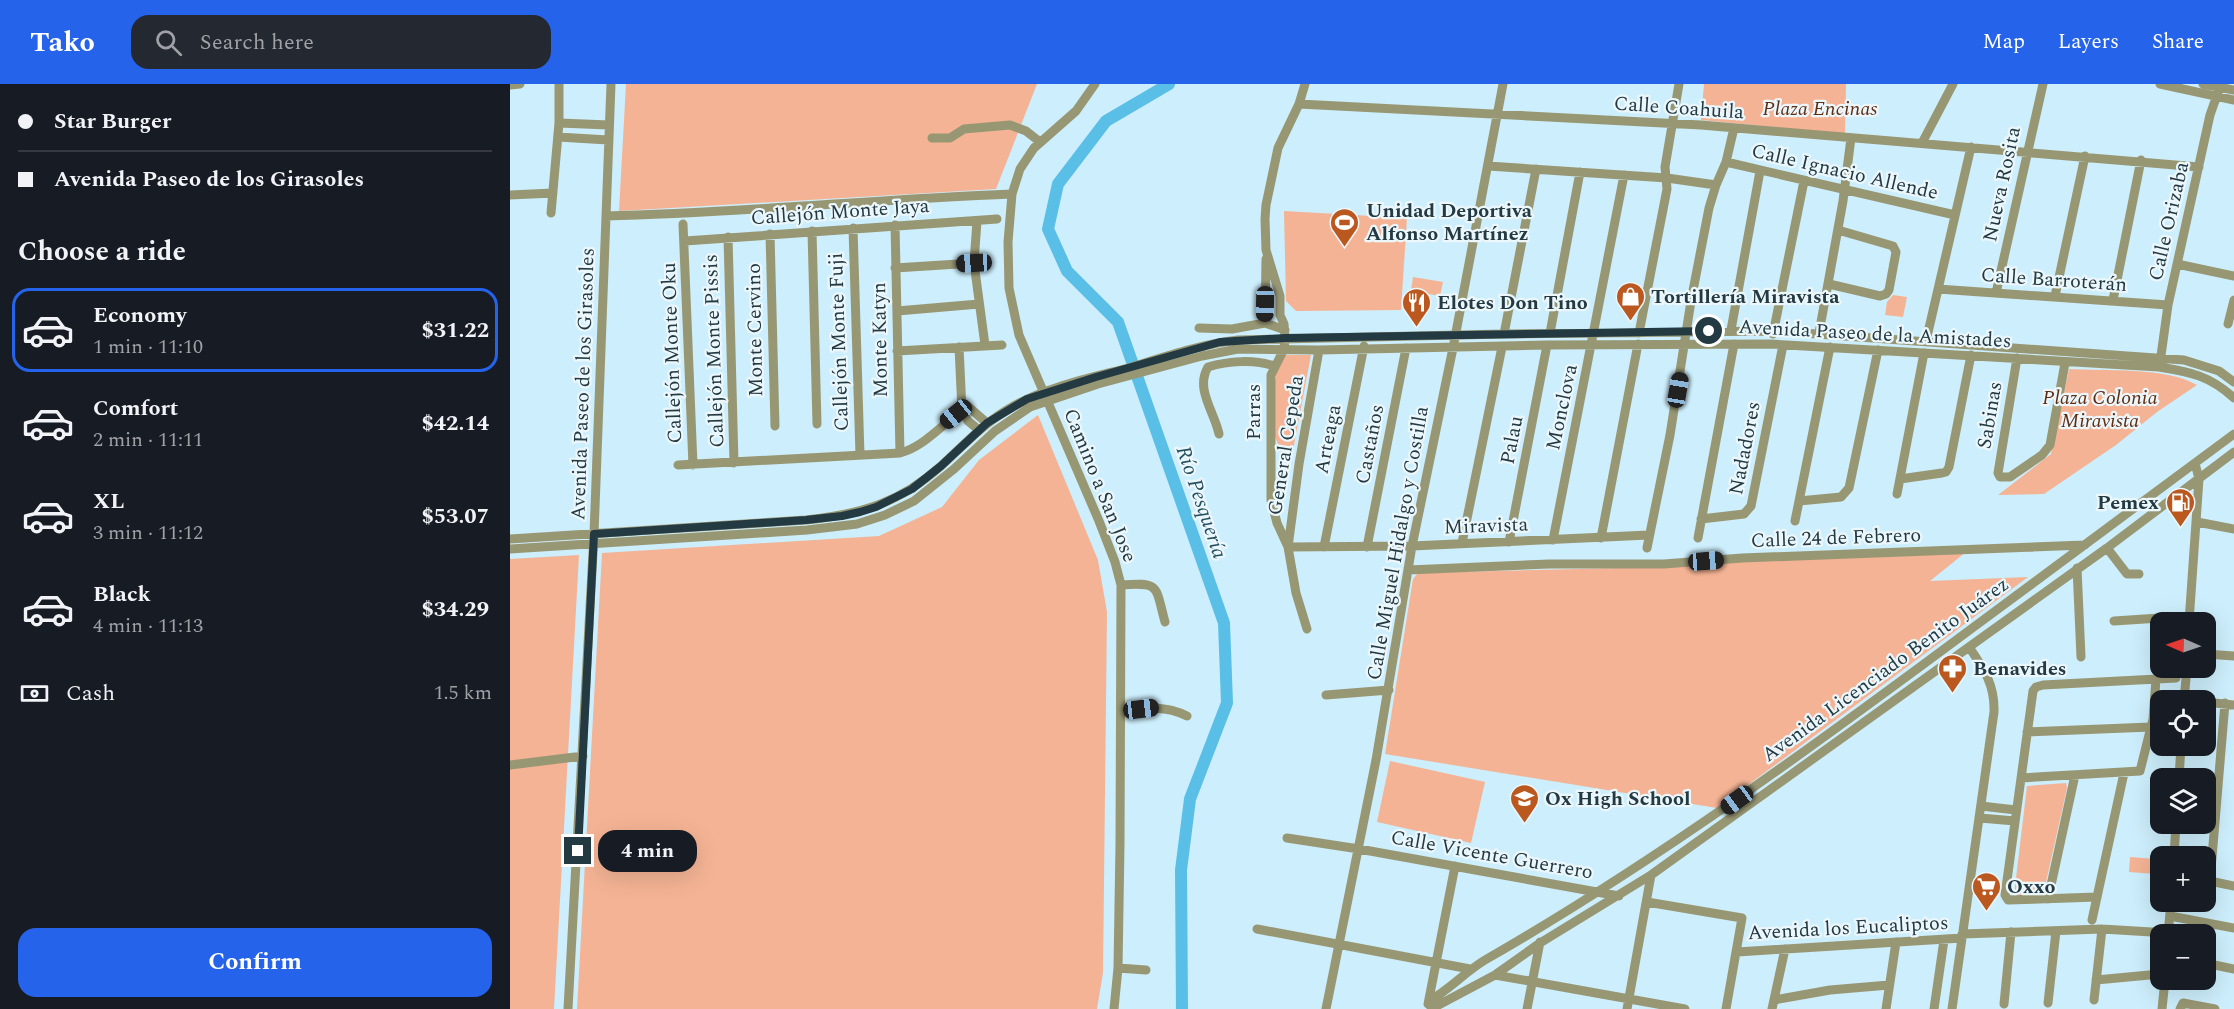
<!DOCTYPE html>
<meta charset="utf-8">
<style>
body{margin:0;font-family:Spectral,serif;background:#242831;color:#f1f3f6;height:100vh;display:flex;flex-direction:column;font-size:22px;white-space:nowrap}
*{box-sizing:border-box;margin:0}
p{font-size:20px;color:#9ea1a6}
.icon{flex:none;width:33px;height:33px;fill:none;stroke:currentColor;stroke-width:2;stroke-linecap:round;stroke-linejoin:round}
.map{position:relative;flex:1;overflow:hidden}
.details{display:flex;flex-direction:column;background:#171b24;width:510px}
.details>*{flex:none}
.guide{display:grid;align-content:center;height:132px;padding:0 18px;background:#171b24}
.needle{width:39px;rotate:272deg}
.tools{position:absolute;left:1640px;top:528px;display:grid;gap:12px}
.tools a{display:grid;place-items:center;width:66px;height:66px;border-radius:12px;background:#171b24;box-shadow:0 6px 24px #0002;font-size:30px}
.end{position:absolute;width:27px;height:27px;margin:-14px;border:8px solid #233a43;background:#fff;box-shadow:0 0 0 3px #fff}
.from{border-radius:50%}
.bubble{position:absolute;height:42px;border-radius:18px;background:#171b24;box-shadow:0 6px 24px #0002;font-size:20px;font-weight:700;line-height:42px;text-align:center}
.car{position:absolute;width:18px;height:36px;margin:-18px -9px;border-radius:8px;box-shadow:0 0 4px 2px #0007;background:linear-gradient(#222 24%,#8ab4d8 0 40%,#222 0 76%,#8ab4d8 0 86%,#222 0)}
.guide b{display:flex;align-items:center;gap:21px;height:57px;font-size:22px}
.guide b+b{border-top:2px solid #363941}
.guide i{width:15px;height:15px;background:#f1f3f6}
ul{padding:0;list-style:none}
li{display:flex;align-items:center;gap:18px;height:84px;margin:0 12px 9px;padding:0 6px;border:3px solid transparent;border-radius:18px}
li div{flex:1}
li b{display:block;font-size:22px}
li em{font-style:normal;font-weight:700}
li.active{border-color:#2563eb}
li>.icon{width:54px;height:54px;stroke-width:1.5}
h2{padding:0 18px;font-size:27px;line-height:72px}
.pay{display:flex;align-items:center;gap:15px;height:66px;padding:0 18px;font-size:22px}
.pay p{margin-inline-start:auto}
.primary-button{display:flex;gap:12px;margin-top:auto;padding:12px 18px}
.primary-button a{flex:1;height:69px;border-radius:18px;background:#2563eb;color:#fff;font-size:24px;font-weight:700;line-height:69px;text-align:center}
header{display:flex;align-items:center;gap:36px;box-sizing:border-box;height:84px;padding:0 30px;background:#2563eb;color:#fff}
header strong{font-size:28px}
nav{display:flex;gap:33px;margin-inline-start:auto;font-size:21px}
.search{width:420px;height:54px;background:#242831;display:flex;align-items:center;gap:15px;box-sizing:border-box;padding:0 21px;border-radius:18px;color:#9ea1a6;font-size:22px}
main{display:flex;flex:1;min-height:0}
.map>svg:first-child{display:block}
.green{fill:#f4b394}
.lines{fill:none;stroke-linecap:round;stroke-linejoin:round}
.river{stroke:#5abfe6;stroke-width:12}
.minor{stroke:#989774;stroke-width:9}
.route{stroke:#233a43;stroke-width:8}
.labels{text-anchor:middle;stroke-width:4.5;stroke-linejoin:round;paint-order:stroke}
.street-label{font-size:20px;fill:#233a43;stroke:#ecf7fc}
.park-label{font-size:20px;font-style:italic;fill:#602d12;stroke:#ecf7fc}
.poi-label{font-size:20px;font-weight:bold;fill:#233a43;stroke:#ecf7fc;text-anchor:start}
.water-label{font-size:21px;font-style:italic;fill:#245061;stroke:#ecf7fc}
</style>
<header>
<strong>Tako</strong>
<div class="search"><svg class="icon" aria-label="search" viewBox="0 0 24 24"><circle cx="10" cy="10" r="6"/><path d="M15 15l6 6"/></svg>Search here</div>
<nav><a>Map</a><a>Layers</a><a>Share</a></nav>
</header>
<main>
<section class="details">
<div class="guide">
<b><i class="from"></i>Star Burger</b>
<b><i></i>Avenida Paseo de los Girasoles</b>
</div>
<h2>Choose a ride</h2>
<ul>
<li class="active"><svg class="icon" aria-label="car" viewBox="0 0 24 24"><path d="M5 17H2v-5l4-1 3-4h7l3 4 3 1v5h-3M9 17h6M6 11h13"/><circle cx="7" cy="17" r="2"/><circle cx="17" cy="17" r="2"/></svg><div><b>Economy</b><p>1 min · 11:10</p></div><em>$31.22</em></li>
<li><svg class="icon" aria-label="car" viewBox="0 0 24 24"><path d="M5 17H2v-5l4-1 3-4h7l3 4 3 1v5h-3M9 17h6M6 11h13"/><circle cx="7" cy="17" r="2"/><circle cx="17" cy="17" r="2"/></svg><div><b>Comfort</b><p>2 min · 11:11</p></div><em>$42.14</em></li>
<li><svg class="icon" aria-label="car" viewBox="0 0 24 24"><path d="M5 17H2v-5l4-1 3-4h7l3 4 3 1v5h-3M9 17h6M6 11h13"/><circle cx="7" cy="17" r="2"/><circle cx="17" cy="17" r="2"/></svg><div><b>XL</b><p>3 min · 11:12</p></div><em>$53.07</em></li>
<li><svg class="icon" aria-label="car" viewBox="0 0 24 24"><path d="M5 17H2v-5l4-1 3-4h7l3 4 3 1v5h-3M9 17h6M6 11h13"/><circle cx="7" cy="17" r="2"/><circle cx="17" cy="17" r="2"/></svg><div><b>Black</b><p>4 min · 11:13</p></div><em>$34.29</em></li>
</ul>
<div class="pay"><svg class="icon" aria-label="cash" viewBox="0 0 24 24"><path d="M3 7h18v10H3z"/><circle cx="12" cy="12" r="2"/></svg>Cash<p>1.5 km</p></div>
<div class="primary-button"><a>Confirm</a></div>
</section>
<div class="map">
<svg width="1724" height="925" viewBox="0 0 1724 925">
<rect width="100%" height="100%" fill="#cdeefc"/>
<path class="green" d="M116,0H527L486,105L109,127Z
M1194,0H1336L1335,50L1191,36Z
M774,127L897,134L891,226L786,227L776,217Z
M903,193L933,198L930,212L901,207Z
M1383,211L1397,213L1393,233L1375,231L1377,218Z
M768,271H801L781,377L774,376L764,350L763,316Z
M1559,285C1595,287 1657,283 1687,301L1647,328L1606,361L1534,410L1488,411L1541,370Z
M528,331L588,476L597,528L593,889L587,925H67L92,469L369,452L432,423L469,376Z
M1456,468L1420,497L1518,493L1207,724L875,670L903,495L908,489L1149,483L1232,477Z
M69,471L44,925H0V475Z
M880,677L975,698L961,759L867,738Z
M1556,699L1557,704L1534,807L1529,810L1504,811L1517,702Z
M1620,773L1646,775L1645,790L1619,788Z"/>
<g class="lines">
<path class="river" d="M659,0L596,37L548,100L538,145L557,187L608,238L714,539L717,619L680,715L671,786L672,925"/>
<path class="minor" d="M585,0L566,27L524,64L510,85L502,110L498,158L499,204L509,251L589,437L605,478L611,501L610,760L608,884L604,925
M795,0L789,20L768,64L756,121L755,135L756,166L770,212V231L774,240L775,254L774,265L761,291V416L767,439L778,463L786,509L797,545
M1650,0L1724,16
M1693,0L1724,6
M0,1L10,0
M789,20L1191,41L1689,83
M49,39L99,41
M48,53L98,56
M422,54H440L454,45L500,41L516,47L530,58
M1412,59L1443,0
M1216,78L1445,131
M978,82L1157,94L1206,101
M0,111L43,109
M41,129L49,39V0
M96,132C232,129 367,115 502,110
M467,137L464,179L475,261
M173,140L183,381
M385,141L390,369
M343,144L350,371
M302,147L307,340
M260,150L265,342
M218,153L224,379
M175,157L487,135
M1667,180L1724,192
M385,184L464,179
M1319,200L1370,212L1376,210L1379,206L1386,168L1383,162L1328,146
M1428,205L1658,221
M1486,209L1533,0
M1545,212L1575,72
M1603,216L1631,76
M387,227L469,220
M755,239L756,175
M1718,240L1724,216
M689,244L722,245L755,239L775,246
M1221,246L1250,87
M1040,249L1070,88
M1129,249L1157,105L1155,83L1169,0
M1309,249L1333,117L1341,54
M994,250L1026,85
M1263,250L1294,97
M1416,257L1461,63
M449,263L452,327L458,337L469,346
M809,266L789,380L778,463L902,462L1139,451
M387,267L492,261
M1507,274L1488,389L1490,393H1500L1532,371L1540,361L1555,279
M1650,279L1658,221L1700,31L1711,0
M455,320L477,339
M709,350C704,327 685,305 698,283C718,277 744,275 764,282
M168,381L390,369C417,362 434,336 459,323
M1390,395L1432,389L1436,388L1439,383L1461,271
M1387,410L1414,269
M1289,417L1331,413L1339,404L1368,266
M1191,435L1234,430L1241,422L1273,261
M1285,437L1320,263
M1687,438L1724,445
M1091,454L1128,260
M1188,454L1224,260
M0,455L296,436C352,430 390,419 432,381C455,360 475,338 502,323C536,303 580,294 618,284C654,273 691,260 728,256L994,250L1264,247L1674,276L1709,287L1724,298
M1043,456L1114,91
M999,458L1037,261
M952,459L992,263
M814,463L854,262
M857,463L896,264
M1137,464L1160,351L1181,217L1199,124L1206,101L1216,78L1224,44
M1597,464L1617,490H1629
M0,465L297,446L347,440L375,431L404,417L444,385L485,347L520,323L588,300L692,272L728,265L809,266L1037,261L1261,260L1649,283C1681,288 1700,292 1724,314
M1567,484L1571,573
M898,486L1039,480H1154L1232,474L1575,461
M611,501C651,498 645,502 655,538
M1604,537L1680,532
M1679,538L1689,395L1685,379
M1695,570L1724,572
M816,611L879,606
M1674,616L1677,584
M1695,618L1724,621
M612,627C635,624 655,621 677,632
M1517,648L1641,643
M0,681L73,672
M1511,694L1630,687L1643,635L1646,595
M1669,694L1671,662
M1471,722L1506,726
M1470,734L1505,737
M777,754L849,765L1109,812
M1664,772L1666,740
M1695,796L1724,802
M1700,797L1715,619
M1587,813L1498,816L1495,811L1523,607L1526,603L1533,601L1666,594
M1538,815L1565,691
M1137,818L1232,834L1216,925
M1660,832L1724,844
M1582,836L1614,689
M747,845L960,885
M1452,850L1592,845L1658,849
M1658,850L1661,818
M1227,868L1452,854
M1695,879L1724,885
M608,884L636,886
M985,891L1175,925
M1586,896L1650,890
M1264,916L1320,906L1379,901
M1584,916L1592,845
M919,917C939,906 955,888 975,876C1144,779 1301,664 1457,548C1546,482 1635,416 1724,350
M1538,919L1546,847
M918,920L945,782
M1494,920L1501,848
M58,925L84,450L101,0
M816,925L866,676L902,462L943,264L993,0
M921,925L985,891L1030,859L1141,791L1597,464L1724,368
M1017,925L1030,858
M1117,925L1141,791
M1262,925L1275,865
M1376,925L1386,858
M1424,925L1434,856
M1442,925L1484,628C1485,601 1474,585 1459,563
M1652,925L1655,896
M1670,925L1673,919L1705,925"/>
</g>
<g class="lines">
<path class="route" d="M68,767L84,450L296,436L332,432L350,428L366,423L402,405L431,382L477,339L517,315L586,293L710,258L775,254L1199,247"/>
</g>
<defs>
<symbol id="stadium-pin" viewBox="-11 -11 22 30"><path d="M0 17L-7.5 6A9.5 9.5 0 1 1 7.5 6Z" fill="#bb581f" stroke="#ecf7fc"/><path d="M0-5a6.5 5 0 1 0 0 10a6.5 5 0 1 0 0-10ZM-3.5-1.8h7v3.6h-7Z" fill="#fff"/></symbol>
<symbol id="shop-pin" viewBox="-11 -11 22 30"><path d="M0 17L-7.5 6A9.5 9.5 0 1 1 7.5 6Z" fill="#bb581f" stroke="#ecf7fc"/><path d="M-5-2.5h2.3a2.7 3.5 0 0 1 5.4 0H5L5.5 6h-11ZM-1.5-2.5h3a1.5 2.3 0 0 0-3 0Z" fill="#fff"/></symbol>
<symbol id="restaurant-pin" viewBox="-11 -11 22 30"><path d="M0 17L-7.5 6A9.5 9.5 0 1 1 7.5 6Z" fill="#bb581f" stroke="#ecf7fc"/><path d="M-5-6h1v4h1v-4h1v4h1v-4h1v5L-1.5 .5V6h-2V.5L-5-1ZM5-6V6H3V1.5H1.5Q1.5-4 5-6Z" fill="#fff"/></symbol>
<symbol id="fuel-pin" viewBox="-11 -11 22 30"><path d="M0 17L-7.5 6A9.5 9.5 0 1 1 7.5 6Z" fill="#bb581f" stroke="#ecf7fc"/><path d="M-5.5-6h7V0h2V4h1.3V-2.5L3-4.5l.8-.8L6-3V5H2.5V1h-1V6h-7ZM-4.2-4.7v3.2H.2V-4.7Z" fill="#fff"/></symbol>
<symbol id="pharmacy-pin" viewBox="-11 -11 22 30"><path d="M0 17L-7.5 6A9.5 9.5 0 1 1 7.5 6Z" fill="#bb581f" stroke="#ecf7fc"/><path d="M-2-6h4v4h4v4h-4v4h-4v-4h-4v-4h4Z" fill="#fff"/></symbol>
<symbol id="school-pin" viewBox="-11 -11 22 30"><path d="M0 17L-7.5 6A9.5 9.5 0 1 1 7.5 6Z" fill="#bb581f" stroke="#ecf7fc"/><path d="M0-5L7-2L0 1L-7-2ZM-4 1L0 2.5L4 1V4Q0 6-4 4Z" fill="#fff"/></symbol>
<symbol id="supermarket-pin" viewBox="-11 -11 22 30"><path d="M0 17L-7.5 6A9.5 9.5 0 1 1 7.5 6Z" fill="#bb581f" stroke="#ecf7fc"/><path d="M-6-5.5h2.5l.6 2H6L4.5 2H-2.5L-4.4-4H-6ZM-1.5 3.2a1.3 1.3 0 1 0 .1 0ZM3 3.2a1.3 1.3 0 1 0 .1 0Z" fill="#fff"/></symbol>
</defs>
<g fill-rule="evenodd">
<use href="#stadium-pin" x="818" y="122" width="33" height="45"/>
<use href="#shop-pin" x="1104" y="196" width="33" height="45"/>
<use href="#restaurant-pin" x="890" y="202" width="33" height="45"/>
<use href="#fuel-pin" x="1654" y="402" width="33" height="45"/>
<use href="#pharmacy-pin" x="1426" y="568" width="33" height="45"/>
<use href="#school-pin" x="998" y="698" width="33" height="45"/>
<use href="#supermarket-pin" x="1460" y="786" width="33" height="45"/>
</g>
<g class="labels">
<g class="street-label">
<text transform="translate(1169 23) rotate(4)" y="7">Calle Coahuila</text>
<text transform="translate(1335 87) rotate(13)" y="7">Calle Ignacio Allende</text>
<text transform="translate(1491 100) rotate(-78)" y="7">Nueva Rosita</text>
<text transform="translate(330 127) rotate(-4)" y="7">Callejón Monte Jaya</text>
<text transform="translate(1658 137) rotate(-77)" y="7">Calle Orizaba</text>
<text transform="translate(1544 195) rotate(4)" y="7">Calle Barroterán</text>
<text transform="translate(244 246) rotate(-91)" y="7">Monte Cervino</text>
<text transform="translate(1365 249) rotate(3)" y="7">Avenida Paseo de la Amistades</text>
<text transform="translate(369 256) rotate(-91)" y="7">Monte Katyn</text>
<text transform="translate(328 258) rotate(-92)" y="7">Callejón Monte Fuji</text>
<text transform="translate(203 267) rotate(-92)" y="7">Callejón Monte Pissis</text>
<text transform="translate(161 269) rotate(-92)" y="7">Callejón Monte Oku</text>
<text transform="translate(72 300) rotate(-88)" y="7">Avenida Paseo de los Girasoles</text>
<text transform="translate(1051 323) rotate(-78)" y="7">Monclova</text>
<text transform="translate(743 328) rotate(-90)" y="7">Parras</text>
<text transform="translate(1479 331) rotate(-80)" y="7">Sabinas</text>
<text transform="translate(817 355) rotate(-79)" y="7">Arteaga</text>
<text transform="translate(1001 356) rotate(-79)" y="7">Palau</text>
<text transform="translate(859 360) rotate(-79)" y="7">Castaños</text>
<text transform="translate(775 361) rotate(-81)" y="7">General Cepeda</text>
<text transform="translate(1234 364) rotate(-79)" y="7">Nadadores</text>
<text transform="translate(591 401) rotate(68)" y="7">Camino a San Jose</text>
<text transform="translate(976 441) rotate(-2)" y="7">Miravista</text>
<text transform="translate(1326 453) rotate(-2)" y="7">Calle 24 de Febrero</text>
<text transform="translate(887 459) rotate(-80)" y="7">Calle Miguel Hidalgo y Costilla</text>
<text transform="translate(1375 585) rotate(-36)" y="7">Avenida Licenciado Benito Juárez</text>
<text transform="translate(982 770) rotate(10)" y="7">Calle Vicente Guerrero</text>
<text transform="translate(1338 843) rotate(-3)" y="7">Avenida los Eucaliptos</text>
</g>
<g class="park-label">
<text x="1310" y="31">Plaza Encinas</text>
<text x="1590" y="320">Plaza Colonia<tspan x="1590" dy="23">Miravista</tspan></text>
</g>
<g class="poi-label">
<text x="856" y="133">Unidad Deportiva<tspan x="856" dy="23">Alfonso Martínez</tspan></text>
<text x="1141" y="219">Tortillería Miravista</text>
<text x="927" y="225">Elotes Don Tino</text>
<text x="1649" y="425" text-anchor="end">Pemex</text>
<text x="1463" y="591">Benavides</text>
<text x="1035" y="721">Ox High School</text>
<text x="1497" y="809">Oxxo</text>
</g>
<g class="water-label">
<text transform="translate(692 418) rotate(71)" y="7">Río Pesquería</text>
</g>
</g>
</svg>
<div class="tools">
<a><svg class="needle" viewBox="-14 -14 28 28"><path d="M0-13l5 13h-10z" fill="#e53935"/><path d="M0 13l5-13h-10z" fill="#9ea1a6"/></svg></a>
<a><svg class="icon" aria-label="locate" viewBox="0 0 24 24"><circle cx="12" cy="12" r="6"/><path d="M12 2v4M12 18v4M2 12h4M18 12h4"/></svg></a>
<a><svg class="icon" aria-label="layers" viewBox="0 0 24 24"><path d="M12 4l9 5-9 5-9-5zM3 14l9 5 9-5"/></svg></a>
<a>+</a>
<a>−</a>
</div>
<i class="end from" style="left:1199px;top:247px"></i>
<i class="end" style="left:68px;top:767px"></i>
<div class="bubble" style="left:88px;top:746px;width:99px">4 min</div>
<i class="car" style="left:464px;top:179px;rotate:267deg"></i>
<i class="car" style="left:755px;top:220px;rotate:181deg"></i>
<i class="car" style="left:1168px;top:306px;rotate:10deg"></i>
<i class="car" style="left:446px;top:330px;rotate:231deg"></i>
<i class="car" style="left:1196px;top:477px;rotate:86deg"></i>
<i class="car" style="left:631px;top:625px;rotate:83deg"></i>
<i class="car" style="left:1227px;top:716px;rotate:234deg"></i>
</div>
</main>
